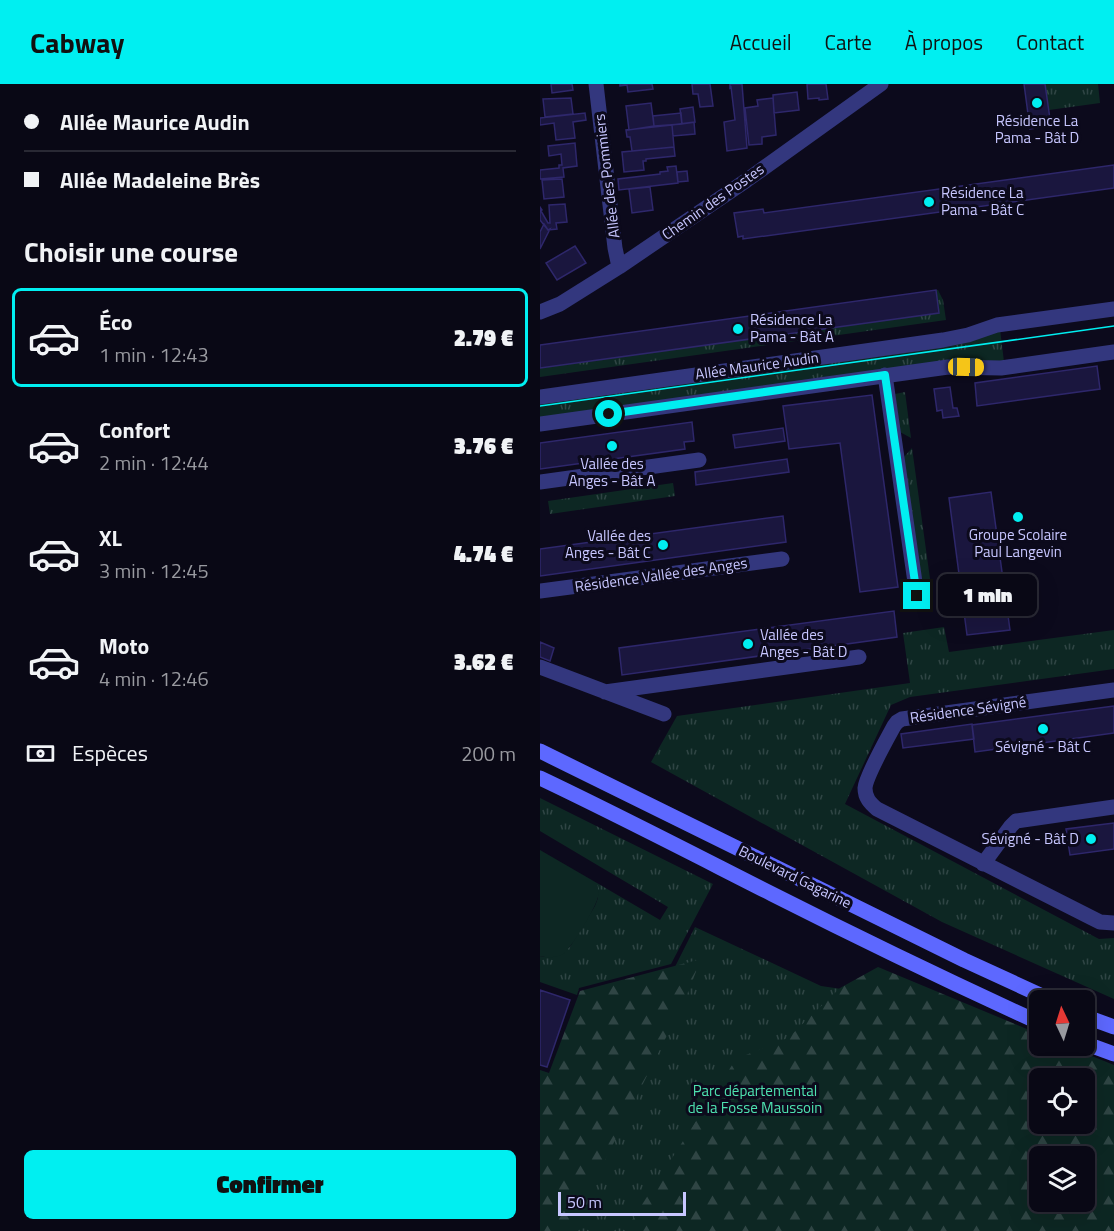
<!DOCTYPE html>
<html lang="fr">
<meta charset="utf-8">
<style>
body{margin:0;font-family:"Titillium Web",sans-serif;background:#12111e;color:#f1f3f6;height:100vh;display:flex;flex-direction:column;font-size:22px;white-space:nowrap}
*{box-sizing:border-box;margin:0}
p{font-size:20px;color:#999aa0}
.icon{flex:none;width:33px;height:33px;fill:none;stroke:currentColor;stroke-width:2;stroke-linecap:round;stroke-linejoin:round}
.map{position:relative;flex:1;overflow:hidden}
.drawer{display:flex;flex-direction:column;background:#090815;width:540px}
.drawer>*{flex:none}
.guide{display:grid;align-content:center;height:132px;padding:0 24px;background:#090815}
.needle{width:39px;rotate:356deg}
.tools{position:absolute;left:489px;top:906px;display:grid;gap:12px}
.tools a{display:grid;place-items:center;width:66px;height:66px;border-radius:9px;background:#090815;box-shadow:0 6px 24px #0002,0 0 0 2px #292934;font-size:30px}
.scale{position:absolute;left:18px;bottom:15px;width:128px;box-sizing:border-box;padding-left:6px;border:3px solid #c7c6ff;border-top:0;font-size:16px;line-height:21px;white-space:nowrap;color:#c7c6ff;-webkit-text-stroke:4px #0c0a1c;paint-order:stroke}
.end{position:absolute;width:27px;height:27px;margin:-14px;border:8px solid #00eff1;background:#111;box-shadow:0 0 0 3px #111}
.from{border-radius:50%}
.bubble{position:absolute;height:42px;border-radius:9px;background:#090815;box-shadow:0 6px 24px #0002,0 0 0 2px #292934;font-size:20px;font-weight:800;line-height:42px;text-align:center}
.car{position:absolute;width:18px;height:36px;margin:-18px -9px;border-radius:8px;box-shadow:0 0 4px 2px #0007;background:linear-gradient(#f5c518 24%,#345 0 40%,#f5c518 0 76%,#345 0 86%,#f5c518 0)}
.guide b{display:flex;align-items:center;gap:21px;height:57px;font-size:22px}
.guide b+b{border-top:2px solid #292934}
.guide i{width:15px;height:15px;background:#f1f3f6}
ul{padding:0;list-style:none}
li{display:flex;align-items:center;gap:18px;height:99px;margin:0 12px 9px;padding:0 12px;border:3px solid transparent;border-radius:9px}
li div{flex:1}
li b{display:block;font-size:22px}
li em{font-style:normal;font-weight:800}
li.current{border-color:#00eff1}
li>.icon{width:54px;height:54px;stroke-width:1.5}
h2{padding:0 24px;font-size:27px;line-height:72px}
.pay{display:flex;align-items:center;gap:15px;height:66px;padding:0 24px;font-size:22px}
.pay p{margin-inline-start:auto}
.button{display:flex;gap:12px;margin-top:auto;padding:12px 24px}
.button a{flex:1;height:69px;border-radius:9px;background:#00eff1;color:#111;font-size:24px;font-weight:800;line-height:69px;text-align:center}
header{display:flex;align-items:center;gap:36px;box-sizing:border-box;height:84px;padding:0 30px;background:#00eff1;color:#111}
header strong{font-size:28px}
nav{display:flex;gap:33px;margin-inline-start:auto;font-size:21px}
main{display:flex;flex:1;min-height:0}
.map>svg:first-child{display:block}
.grass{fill:url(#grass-tufts);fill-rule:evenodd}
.forest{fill:url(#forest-firs);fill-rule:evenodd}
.pitch{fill:#0d2723}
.building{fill:#1a163e;stroke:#2e276b;stroke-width:1.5}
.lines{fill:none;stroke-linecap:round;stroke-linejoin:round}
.minor{stroke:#33377e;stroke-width:15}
.tertiary{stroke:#33377e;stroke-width:15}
.secondary{stroke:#5d68ff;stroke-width:15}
.tram{stroke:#00eff1;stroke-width:1.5}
.route{stroke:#00eff1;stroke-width:8}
.poi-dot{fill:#00eff1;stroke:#0c0a1c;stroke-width:2}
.labels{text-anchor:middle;stroke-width:6;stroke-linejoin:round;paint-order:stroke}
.poi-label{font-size:15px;fill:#c7c6ff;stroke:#0c0a1c}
.street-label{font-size:15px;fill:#c7c6ff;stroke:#0c0a1c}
.park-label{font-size:15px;fill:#4ee2b0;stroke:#0c0a1c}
</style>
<header>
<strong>Cabway</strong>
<nav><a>Accueil</a><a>Carte</a><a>À propos</a><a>Contact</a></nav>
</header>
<main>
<section class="drawer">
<div class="guide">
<b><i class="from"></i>Allée Maurice Audin</b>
<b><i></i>Allée Madeleine Brès</b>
</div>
<h2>Choisir une course</h2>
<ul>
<li class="current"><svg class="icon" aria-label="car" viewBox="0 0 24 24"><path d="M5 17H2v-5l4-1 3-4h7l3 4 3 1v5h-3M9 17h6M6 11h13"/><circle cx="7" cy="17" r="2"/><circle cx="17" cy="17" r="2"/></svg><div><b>Éco</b><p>1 min · 12:43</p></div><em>2.79 €</em></li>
<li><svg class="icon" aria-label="car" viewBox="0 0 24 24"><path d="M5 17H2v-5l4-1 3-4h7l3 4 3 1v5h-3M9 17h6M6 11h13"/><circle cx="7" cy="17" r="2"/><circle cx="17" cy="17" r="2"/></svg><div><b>Confort</b><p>2 min · 12:44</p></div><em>3.76 €</em></li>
<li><svg class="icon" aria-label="car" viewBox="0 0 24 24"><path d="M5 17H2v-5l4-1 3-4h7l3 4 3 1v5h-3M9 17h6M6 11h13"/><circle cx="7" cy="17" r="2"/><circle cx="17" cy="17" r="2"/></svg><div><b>XL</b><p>3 min · 12:45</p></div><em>4.74 €</em></li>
<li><svg class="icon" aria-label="car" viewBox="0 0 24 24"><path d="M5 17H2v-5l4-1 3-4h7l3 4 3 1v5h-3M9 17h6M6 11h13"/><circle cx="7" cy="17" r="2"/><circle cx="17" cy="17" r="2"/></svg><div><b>Moto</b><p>4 min · 12:46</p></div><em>3.62 €</em></li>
</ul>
<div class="pay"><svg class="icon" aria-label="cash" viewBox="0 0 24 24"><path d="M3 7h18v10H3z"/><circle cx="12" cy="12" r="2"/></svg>Espèces<p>200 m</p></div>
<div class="button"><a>Confirmer</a></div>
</section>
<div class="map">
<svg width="574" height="1147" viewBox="0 0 574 1147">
<defs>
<pattern id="grass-tufts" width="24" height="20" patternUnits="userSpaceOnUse" patternTransform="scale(1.5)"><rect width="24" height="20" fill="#0d2723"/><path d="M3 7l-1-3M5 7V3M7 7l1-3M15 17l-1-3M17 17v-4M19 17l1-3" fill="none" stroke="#2f4544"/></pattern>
<pattern id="forest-firs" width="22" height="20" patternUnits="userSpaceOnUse" patternTransform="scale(1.5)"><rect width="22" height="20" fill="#0d2723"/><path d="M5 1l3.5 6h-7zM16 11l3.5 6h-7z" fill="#2f4544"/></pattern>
</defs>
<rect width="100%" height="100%" fill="#0c0a1c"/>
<path class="grass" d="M505,0H558L560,19L509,26Z
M396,206H398L403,216L406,236L0,293V284L399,229Z
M460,245L464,278L0,335V318Z
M365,308L371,354L360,348L355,310Z
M372,364L391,502L382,504L364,373Z
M133,399L135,412L10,430L8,417Z
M404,543L409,568L574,546V585L370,613L351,621L305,720L559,855L574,854V915L402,838L111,678L137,632L370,599L363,549Z
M0,714L173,800L131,880L39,904L37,911L0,898V872L5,873L30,863L55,822L58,814L57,799L120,836L128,823L0,747Z
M155,843L281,902L357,913L574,1007V1147H9L5,1142ZM500,994H544V1040H500ZM500,1072H544V1118H500Z"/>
<path class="forest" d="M161,875L146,913L30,1147H0V986L9,989L40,907Z
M338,883L499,950L500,962H527L574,981V1147H85L196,975L248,954L300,904ZM500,994H544V1040H500ZM500,1072H544V1118H500Z"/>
<path class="pitch" d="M0,766L57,799C58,804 59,809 58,813C56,823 32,864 23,870C16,874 8,874 0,872Z"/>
<path class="building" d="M11,0H32L33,6L12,9Z
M80,0H112L113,5L88,8L87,1L80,2Z
M152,0H170L173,22L160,23L158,10H153Z
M190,0H202L207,64L187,67L184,38L195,36L191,3L190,4Z
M267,0H286L288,15L279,16V14L268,15Z
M484,0H505L511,42L490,45Z
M257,8L259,26L234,29L233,11Z
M31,14L33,30L5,33L3,15Z
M233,14L236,51L222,53V60L209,61L205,24L218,22L217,16Z
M111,19L114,42L89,46L86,22Z
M153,23L155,38L142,40L140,25Z
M45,29L46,36L33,38L35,54L16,56L14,39L0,41V34Z
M141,29L142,40L114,42L113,32Z
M154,38L155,50L133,52L132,41Z
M132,41L134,63L92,67L90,53H87L86,46Z
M35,59L37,82L23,84L24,93L0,95V86L19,84V81H22L21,70L9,72L8,62Z
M134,63L135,72L106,75V77H103L104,86L84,88L82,68Z
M574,81V104L203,155V152L198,153L194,129L223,125L224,129Z
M136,82L138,99L79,106L78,95L120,90V88L128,87L127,83Z
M147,87L148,97L138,98L137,88Z
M22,95L24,113L4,115L2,96Z
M110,103L113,126L92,129L89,105Z
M25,120L27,138L16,139L17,145L8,146L0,136V123L2,126L1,127L8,139H10L9,121Z
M4,140L8,146L10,145L0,165V148Z
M35,162L46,179L17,196L6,179Z
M396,206L399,229L0,284V261Z
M557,282L560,305L437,322L435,299Z
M410,303L413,324H417L419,332L403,334L402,326L397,327L394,305Z
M332,311L358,503L320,508L300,359L249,365L243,322Z
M152,338L154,357L144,358L145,365L0,385V359Z
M243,344L245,357L195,364L193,351Z
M247,375L249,388L156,401L155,388Z
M451,408L470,546L427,551L409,414Z
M243,432L246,458L0,492V465Z
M354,527L357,553L82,591L79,564Z
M0,558L14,564L10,577L0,573Z
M574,622V649L435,668L432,641Z
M432,640L434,655L363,664L361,650Z
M574,739V765L530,771L526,745Z
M0,906L30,916L7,983L0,981Z"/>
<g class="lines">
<path class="minor" d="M56,0L75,164L79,183
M0,228L20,220L79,183L207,96L341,0
M345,291L377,512
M0,398L159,376
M0,507L242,475
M0,583L124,630
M574,606L362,635L357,638L354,642C347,655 326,692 325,704C325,714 330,719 337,725L552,834L560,838L574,839
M65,608L319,573
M443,780L471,742L476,737L574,723"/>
<path class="tertiary" d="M0,313L403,256L428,251L457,241L574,225
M0,340L408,283L461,284L574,268"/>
<path class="secondary" d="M0,667L424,876L511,916
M0,694C78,731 155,771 232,810C321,855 410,898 500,939
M544,932L574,943
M544,959L574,970"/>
<path class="tram" d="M0,322L574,242"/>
</g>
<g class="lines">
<path class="route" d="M69,330L345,291L377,512"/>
</g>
<g class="poi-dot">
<circle cx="497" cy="19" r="6"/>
<circle cx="389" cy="118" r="6"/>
<circle cx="198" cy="245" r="6"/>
<circle cx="72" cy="362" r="6"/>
<circle cx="478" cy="433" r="6"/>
<circle cx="123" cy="461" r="6"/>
<circle cx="208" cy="560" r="6"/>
<circle cx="503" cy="645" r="6"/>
<circle cx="551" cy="755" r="6"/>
</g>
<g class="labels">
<g class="poi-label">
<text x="497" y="42">Résidence La<tspan x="497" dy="17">Pama - Bât D</tspan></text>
<text x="401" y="114" text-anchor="start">Résidence La<tspan x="401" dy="17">Pama - Bât C</tspan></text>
<text x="210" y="241" text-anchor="start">Résidence La<tspan x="210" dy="17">Pama - Bât A</tspan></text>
<text x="72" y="385">Vallée des<tspan x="72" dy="17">Anges - Bât A</tspan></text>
<text x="478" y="456">Groupe Scolaire<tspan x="478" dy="17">Paul Langevin</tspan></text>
<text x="111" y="457" text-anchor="end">Vallée des<tspan x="111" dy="17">Anges - Bât C</tspan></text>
<text x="220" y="556" text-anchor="start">Vallée des<tspan x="220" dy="17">Anges - Bât D</tspan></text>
<text x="503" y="668">Sévigné - Bât C</text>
<text x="539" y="760" text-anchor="end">Sévigné - Bât D</text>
</g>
<g class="street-label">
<text transform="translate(67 92) rotate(-97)" y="5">Allée des Pommiers</text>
<text transform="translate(173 118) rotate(-35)" y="5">Chemin des Postes</text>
<text transform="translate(217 282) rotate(-8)" y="5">Allée Maurice Audin</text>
<text transform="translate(121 491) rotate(-8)" y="5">Résidence Vallée des Anges</text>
<text transform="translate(428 626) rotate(-8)" y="5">Résidence Sévigné</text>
<text transform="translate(255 793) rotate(26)" y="5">Boulevard Gagarine</text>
</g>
<g class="park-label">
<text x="215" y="1012">Parc départemental<tspan x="215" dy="17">de la Fosse Maussoin</tspan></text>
</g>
</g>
</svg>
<div class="tools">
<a><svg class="needle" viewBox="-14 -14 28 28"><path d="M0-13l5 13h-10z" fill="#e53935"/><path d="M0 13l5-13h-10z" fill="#999aa0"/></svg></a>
<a><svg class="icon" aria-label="locate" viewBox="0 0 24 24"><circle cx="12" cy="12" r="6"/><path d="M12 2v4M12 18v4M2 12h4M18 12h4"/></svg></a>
<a><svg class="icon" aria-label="layers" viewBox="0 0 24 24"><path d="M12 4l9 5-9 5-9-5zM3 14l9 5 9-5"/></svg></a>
</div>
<div class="scale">50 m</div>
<i class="end from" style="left:69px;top:330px"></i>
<i class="end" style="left:377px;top:512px"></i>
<div class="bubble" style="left:398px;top:490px;width:99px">1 min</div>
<i class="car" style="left:426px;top:283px;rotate:91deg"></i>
</div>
</main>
